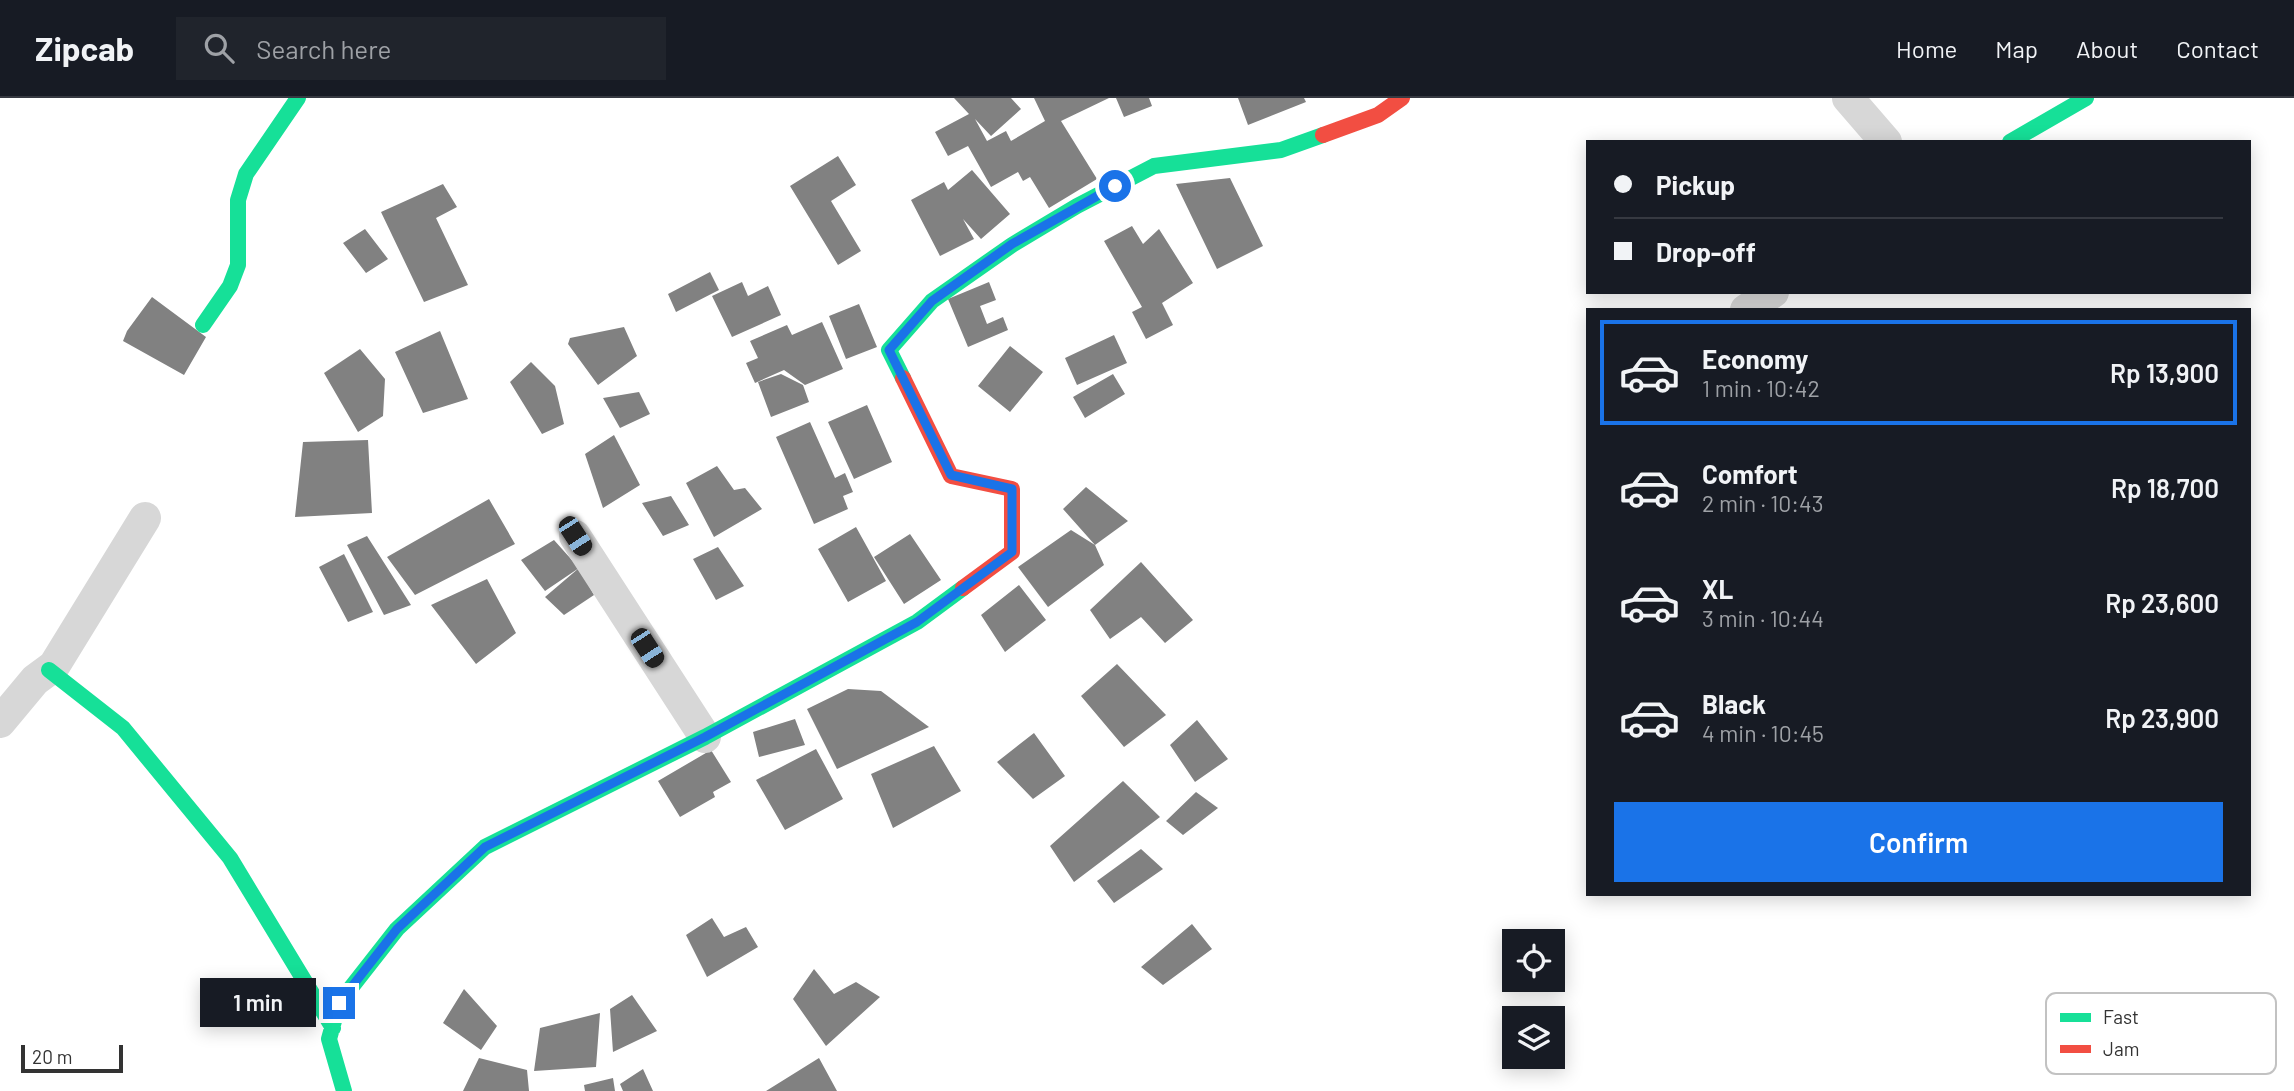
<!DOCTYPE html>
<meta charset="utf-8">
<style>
body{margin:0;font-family:Barlow,sans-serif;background:#20242c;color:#f1f3f6;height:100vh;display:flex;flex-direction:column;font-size:26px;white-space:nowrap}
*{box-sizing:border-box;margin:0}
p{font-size:23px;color:#9ea1a6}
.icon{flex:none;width:38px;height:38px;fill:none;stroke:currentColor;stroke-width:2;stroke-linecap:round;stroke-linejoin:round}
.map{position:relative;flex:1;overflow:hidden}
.panel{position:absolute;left:1586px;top:210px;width:665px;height:588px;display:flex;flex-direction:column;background:#171b24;border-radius:0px;box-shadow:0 4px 18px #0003}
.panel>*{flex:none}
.top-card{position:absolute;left:1586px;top:42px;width:665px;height:154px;border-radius:0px;box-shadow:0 4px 18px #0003;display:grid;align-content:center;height:154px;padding:0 28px;background:#171b24}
.buttons{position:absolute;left:1502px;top:831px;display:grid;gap:14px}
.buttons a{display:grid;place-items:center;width:63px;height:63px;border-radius:0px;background:#171b24;box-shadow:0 4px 18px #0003;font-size:35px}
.scale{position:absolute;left:21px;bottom:18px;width:102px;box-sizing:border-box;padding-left:7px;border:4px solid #333;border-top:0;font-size:19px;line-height:24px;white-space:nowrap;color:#333;-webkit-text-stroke:5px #fff;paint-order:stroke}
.end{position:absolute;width:32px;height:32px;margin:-16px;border:9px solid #1a73e8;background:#fff;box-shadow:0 0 0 4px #fff}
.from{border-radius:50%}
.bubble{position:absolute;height:49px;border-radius:0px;background:#171b24;box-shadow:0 4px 18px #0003;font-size:23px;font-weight:600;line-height:49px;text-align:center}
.car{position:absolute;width:21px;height:42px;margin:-21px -10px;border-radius:9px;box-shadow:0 0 5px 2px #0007;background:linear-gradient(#222 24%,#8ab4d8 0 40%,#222 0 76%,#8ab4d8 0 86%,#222 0)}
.top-card b{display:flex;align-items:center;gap:24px;height:66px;font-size:26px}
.top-card b+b{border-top:2px solid #363941}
.top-card i{width:18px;height:18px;background:#f1f3f6}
ul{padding:12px 0 0;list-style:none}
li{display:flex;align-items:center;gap:21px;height:105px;margin:0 14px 10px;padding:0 14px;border:4px solid transparent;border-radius:0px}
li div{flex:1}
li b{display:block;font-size:26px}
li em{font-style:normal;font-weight:600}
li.active{border-color:#1a73e8}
li>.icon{width:63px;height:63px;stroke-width:1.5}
.button{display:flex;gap:14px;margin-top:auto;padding:14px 28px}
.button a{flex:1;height:80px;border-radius:0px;background:#1a73e8;color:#fff;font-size:28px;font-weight:600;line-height:80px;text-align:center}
header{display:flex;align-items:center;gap:42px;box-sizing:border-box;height:98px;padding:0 35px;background:#171b24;border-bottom:2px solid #363941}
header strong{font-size:33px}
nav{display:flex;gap:38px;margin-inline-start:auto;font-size:24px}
.search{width:490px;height:63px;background:#20242c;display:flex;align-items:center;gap:18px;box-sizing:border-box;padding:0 24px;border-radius:0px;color:#9ea1a6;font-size:26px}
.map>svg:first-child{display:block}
.building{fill:#818181}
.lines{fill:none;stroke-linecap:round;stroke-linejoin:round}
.street{stroke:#d7d7d7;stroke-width:32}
.fast{stroke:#16e098;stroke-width:16}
.jam{stroke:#f24e42;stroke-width:16}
.route{stroke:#1a73e8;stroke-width:9}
.key{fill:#fff;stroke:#c2c2c2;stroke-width:2}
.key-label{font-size:19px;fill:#333}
</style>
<header>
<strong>Zipcab</strong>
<div class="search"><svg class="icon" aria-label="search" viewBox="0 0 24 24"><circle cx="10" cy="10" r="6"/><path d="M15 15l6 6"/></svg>Search here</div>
<nav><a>Home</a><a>Map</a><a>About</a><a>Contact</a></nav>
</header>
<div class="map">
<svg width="2294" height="993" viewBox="0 0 2294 993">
<rect width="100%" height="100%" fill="#fff"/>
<path class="building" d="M954,0H1011L1021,11L991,38L975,21L987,43L1006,33L1011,43L1045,23L1034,0H1109L1061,23L1097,81L1049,110L1030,79L1023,83L1018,74L991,89L968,48L948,58L935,34L969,16Z
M1116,0H1149L1152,8L1124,19Z
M1238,0H1304L1306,4L1248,27Z
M838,58L856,87L831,103L861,153L838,167L790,88Z
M972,72L1010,116L981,141L963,121L974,141L940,158L911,102L944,84L948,92Z
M1230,80L1263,148L1217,171L1176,86Z
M443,86L457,109L436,120L468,187L424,204L381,114Z
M1132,128L1143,146L1159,131L1193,185L1162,205L1173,227L1146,241L1132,214L1142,209L1104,143Z
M365,131L388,161L366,175L343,145Z
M710,174L719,192L676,214L668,196Z
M742,184L748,198L768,188L781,217L732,239L712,198Z
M989,184L996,202L980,208L987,226L1003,219L1008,232L968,249L948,201Z
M152,199L206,239L184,277L123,243L127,233Z
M859,206L877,249L846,261L829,218Z
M822,224L843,271L805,287L784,272L755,285L746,265L758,260L750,243L787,227L792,237Z
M624,229L637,258L598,287L568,246L570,240Z
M440,233L468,301L423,315L395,254Z
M1114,237L1127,265L1077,287L1065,260Z
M1010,248L1043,274L1010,314L978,288Z
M360,251L385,281L383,318L358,334L324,275Z
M531,264L555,288L564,326L542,336L510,284Z
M781,276L803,287L809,304L771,319L758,284Z
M1113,276L1125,296L1085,320L1073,299Z
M639,294L650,316L620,330L603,300Z
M867,307L892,364L854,381L828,324Z
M810,324L835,380L845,375L853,394L843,398L848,411L814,426L776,339Z
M614,337L640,387L603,410L585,356Z
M368,342L372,415L295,419L303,344Z
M717,368L734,392L745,390L762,411L714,439L686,385Z
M1086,389L1128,423L1095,447L1063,411Z
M671,398L689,427L663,438L642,405Z
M489,401L515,446L415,497L387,459Z
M856,429L886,483L848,504L818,451Z
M1071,432L1095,447L1104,467L1048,509L1018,469Z
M910,436L941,482L904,506L874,459Z
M367,438L411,507L384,517L347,447Z
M554,442L579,470L594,497L564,517L545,499L579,470L545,493L521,462Z
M718,449L744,488L716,502L693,461Z
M344,456L373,514L348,524L319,469Z
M1141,464L1193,522L1165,545L1141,519L1110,541L1090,512Z
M487,481L516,535L476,566L431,507Z
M1019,487L1046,522L1005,554L981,517Z
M1117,566L1166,617L1124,649L1081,598Z
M848,591L881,593L929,629L837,671L807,611Z
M795,621L805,647L759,659L753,634Z
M1197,622L1228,661L1195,684L1170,647Z
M1034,635L1065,678L1033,701L997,664Z
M934,648L961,693L893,730L871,676Z
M816,651L843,701L785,732L756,682Z
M711,652L731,684L713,694L715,699L680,719L658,683Z
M1123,683L1160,719L1074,784L1050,748Z
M1196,694L1218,710L1183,737L1166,723Z
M1141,751L1163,771L1114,805L1097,783Z
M712,820L724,839L746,829L758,849L707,879L686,837Z
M1192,826L1212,851L1163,887L1141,869Z
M814,871L834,896L856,884L880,899L826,948L793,901Z
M464,891L497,928L481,952L443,925Z
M632,897L657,933L613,954L610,911Z
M600,915L596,969L534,973L540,930Z
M479,960L527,972L529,993H463Z
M819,960L837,993H766Z
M643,971L653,993H623L620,986Z
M613,980L615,993H585L584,987Z"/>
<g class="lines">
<path class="street" d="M1848,0L1886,44
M1746,212L1773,194
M575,438L705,639
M0,624L35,582L54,568L145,420"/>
<path class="fast" d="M2010,44L2086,0
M203,227L230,188L238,167V102L246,76L298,0
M903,280L889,252L932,203L1012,147L1077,108L1154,68L1281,52L1323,37
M49,572L123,630L230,760L333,930
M344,993L329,941L339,905L397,831L485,749L705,639L917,524L963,490"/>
<path class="jam" d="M1323,37L1378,17L1402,0
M903,280L951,378L1012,391V454L963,490"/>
</g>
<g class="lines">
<path class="route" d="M339,905L397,831L485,749L705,639L917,524L1012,454V391L951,377L889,252L932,203L1012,146L1115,88"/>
</g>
<rect x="2046" y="895" width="230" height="81" rx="10" class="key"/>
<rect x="2060" y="915" width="31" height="9" fill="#16e098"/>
<rect x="2060" y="947" width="31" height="8" fill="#f24e42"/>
<g class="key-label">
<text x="2103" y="926">Fast</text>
<text x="2103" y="958">Jam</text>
</g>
</svg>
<div class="buttons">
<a><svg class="icon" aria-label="locate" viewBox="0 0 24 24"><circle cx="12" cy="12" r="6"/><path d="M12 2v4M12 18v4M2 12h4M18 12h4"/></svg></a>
<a><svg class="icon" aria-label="layers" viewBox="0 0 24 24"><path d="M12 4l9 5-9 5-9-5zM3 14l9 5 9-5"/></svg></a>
</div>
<div class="scale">20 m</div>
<i class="end from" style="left:1115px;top:88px"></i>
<i class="end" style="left:339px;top:905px"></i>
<div class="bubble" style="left:200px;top:880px;width:116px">1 min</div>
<i class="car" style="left:575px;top:438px;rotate:147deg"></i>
<i class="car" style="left:647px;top:550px;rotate:147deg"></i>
<div class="top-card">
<b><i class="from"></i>Pickup</b>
<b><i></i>Drop-off</b>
</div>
<section class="panel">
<ul>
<li class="active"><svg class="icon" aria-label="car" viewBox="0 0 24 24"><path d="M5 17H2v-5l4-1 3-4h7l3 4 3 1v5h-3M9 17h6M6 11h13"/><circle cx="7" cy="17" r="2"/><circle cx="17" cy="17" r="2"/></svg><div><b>Economy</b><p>1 min · 10:42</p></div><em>Rp 13,900</em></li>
<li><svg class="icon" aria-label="car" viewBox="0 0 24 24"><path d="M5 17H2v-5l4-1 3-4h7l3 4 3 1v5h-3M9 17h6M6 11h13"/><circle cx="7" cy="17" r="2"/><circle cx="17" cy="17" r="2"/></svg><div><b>Comfort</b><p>2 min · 10:43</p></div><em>Rp 18,700</em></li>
<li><svg class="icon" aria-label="car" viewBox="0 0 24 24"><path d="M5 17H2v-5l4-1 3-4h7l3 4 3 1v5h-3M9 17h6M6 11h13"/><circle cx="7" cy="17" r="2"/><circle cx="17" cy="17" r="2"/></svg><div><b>XL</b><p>3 min · 10:44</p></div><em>Rp 23,600</em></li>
<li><svg class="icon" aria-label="car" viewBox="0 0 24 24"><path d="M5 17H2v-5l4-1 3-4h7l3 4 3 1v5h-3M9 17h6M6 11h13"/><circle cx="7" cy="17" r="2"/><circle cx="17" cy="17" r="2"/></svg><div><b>Black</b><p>4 min · 10:45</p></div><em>Rp 23,900</em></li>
</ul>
<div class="button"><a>Confirm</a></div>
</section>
</div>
